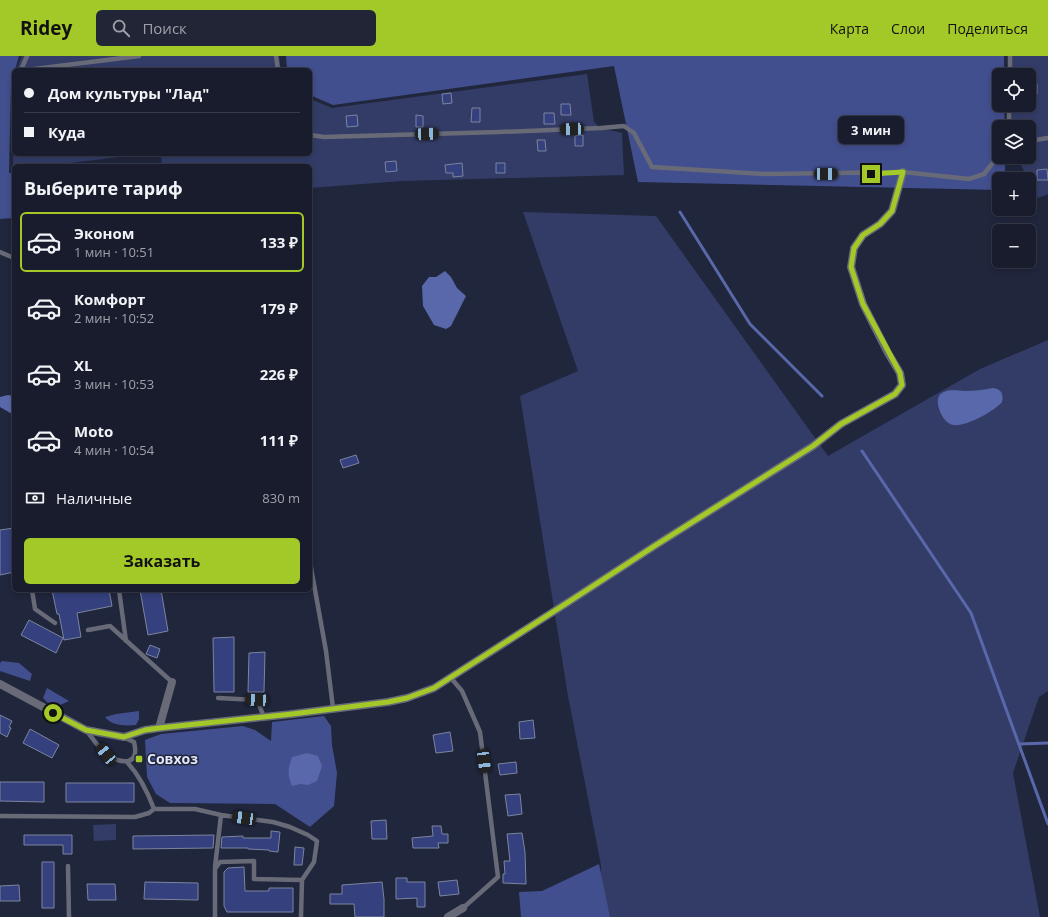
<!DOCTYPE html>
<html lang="ru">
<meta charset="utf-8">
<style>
body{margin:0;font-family:"Open Sans",sans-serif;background:#212535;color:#f1f3f6;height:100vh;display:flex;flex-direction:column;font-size:15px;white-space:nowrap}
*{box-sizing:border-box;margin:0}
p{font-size:13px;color:#9fa1aa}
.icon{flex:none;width:22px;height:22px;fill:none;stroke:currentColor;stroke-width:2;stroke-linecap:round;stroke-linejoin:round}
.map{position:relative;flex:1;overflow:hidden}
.sheet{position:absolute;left:12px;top:108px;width:300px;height:428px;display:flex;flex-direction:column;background:#181c2d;border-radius:6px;box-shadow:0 2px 6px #0003,0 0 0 1px #363a49}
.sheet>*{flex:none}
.top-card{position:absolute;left:12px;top:12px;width:300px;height:88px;border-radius:6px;box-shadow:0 2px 6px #0003,0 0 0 1px #363a49;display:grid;align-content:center;height:88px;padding:0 12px;background:#181c2d}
.controls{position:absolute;left:992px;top:12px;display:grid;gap:8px}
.controls a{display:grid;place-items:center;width:44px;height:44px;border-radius:6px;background:#181c2d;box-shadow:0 2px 6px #0003,0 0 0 1px #363a49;font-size:20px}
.end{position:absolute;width:18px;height:18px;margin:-9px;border:5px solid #a2c928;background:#111;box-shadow:0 0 0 2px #111}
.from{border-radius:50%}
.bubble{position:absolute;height:28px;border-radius:6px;background:#181c2d;box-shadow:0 2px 6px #0003,0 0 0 1px #363a49;font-size:13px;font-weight:700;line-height:28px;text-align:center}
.car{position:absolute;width:12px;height:24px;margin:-12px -6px;border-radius:5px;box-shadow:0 0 3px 1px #0007;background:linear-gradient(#222 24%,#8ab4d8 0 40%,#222 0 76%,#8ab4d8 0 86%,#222 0)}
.top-card b{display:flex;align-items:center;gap:14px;height:38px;font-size:15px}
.top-card b+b{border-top:1px solid #363a49}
.top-card i{width:10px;height:10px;background:#f1f3f6}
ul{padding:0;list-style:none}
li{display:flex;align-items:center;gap:12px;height:60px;margin:0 8px 6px;padding:0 4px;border:2px solid transparent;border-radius:6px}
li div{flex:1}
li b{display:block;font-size:15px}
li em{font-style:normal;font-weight:700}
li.on{border-color:#a2c928}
li>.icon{width:36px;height:36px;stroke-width:1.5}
h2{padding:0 12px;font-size:18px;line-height:48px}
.pay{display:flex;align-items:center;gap:10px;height:44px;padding:0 12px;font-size:15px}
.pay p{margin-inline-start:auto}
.button{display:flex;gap:8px;margin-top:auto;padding:8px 12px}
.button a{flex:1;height:46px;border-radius:6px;background:#a2c928;color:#111;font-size:16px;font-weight:700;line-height:46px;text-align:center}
header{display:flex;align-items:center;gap:24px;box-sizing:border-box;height:56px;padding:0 20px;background:#a2c928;color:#111}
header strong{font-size:19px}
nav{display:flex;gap:22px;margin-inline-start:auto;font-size:14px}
.search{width:280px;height:36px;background:#212535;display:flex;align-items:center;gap:10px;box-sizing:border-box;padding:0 14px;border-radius:6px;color:#9fa1aa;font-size:15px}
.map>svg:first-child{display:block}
.green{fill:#333c67}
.forest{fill:#424f8e}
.water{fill:#5968aa}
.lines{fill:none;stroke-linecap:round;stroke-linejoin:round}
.stream{stroke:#5968aa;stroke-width:3}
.building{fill:#35407e;stroke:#7c849f}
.lane{stroke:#686b77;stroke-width:4.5}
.street{stroke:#686b77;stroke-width:8}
.route{stroke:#a2c928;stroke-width:5}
.poi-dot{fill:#a2c928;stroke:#20263c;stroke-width:1.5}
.labels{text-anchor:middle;stroke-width:3;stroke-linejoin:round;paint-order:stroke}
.poi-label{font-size:14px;font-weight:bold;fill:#e2e6f6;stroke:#20263c;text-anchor:start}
</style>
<header>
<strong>Ridey</strong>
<div class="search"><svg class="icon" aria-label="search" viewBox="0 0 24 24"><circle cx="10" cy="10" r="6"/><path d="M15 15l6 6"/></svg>Поиск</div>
<nav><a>Карта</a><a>Слои</a><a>Поделиться</a></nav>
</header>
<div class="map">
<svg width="1048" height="861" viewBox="0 0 1048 861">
<rect width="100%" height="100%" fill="#20263c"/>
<path class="green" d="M22,0H279L281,14H16Z
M1008,0H1048V138L1038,142L1029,125V123H1028L1017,101H1029V71H1007L1008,49H1029V19H1008Z
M587,18L594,66L601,72L622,77L624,119L402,125L310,132V110H162L161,98H310V43L332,52Z
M14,71V98H143L46,110H14V114H13Z
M523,156L656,160L828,400L980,313L1048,284V635L1039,641L1013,717L1040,861H602L601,809L568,640L520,340L578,315Z
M116,768V784L94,785L93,769Z"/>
<path class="forest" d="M0,0H19L15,14H14V18L11,29L9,117H14V162L0,163Z
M286,0H1004V19H999V49H1004L1005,71H999V101H1005V123H999V134L638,126L614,10L333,49L310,39V14H287Z
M2,605L19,607L32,618L30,625L0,615V607Z
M47,632L69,645L58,650L48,647L43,642Z
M139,655V663L136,669C125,670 112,670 105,661L116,658Z
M324,660L331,670L332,689L337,717L334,750L310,771L275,748L170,747L156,738L147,721L145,684L161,678L243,670L255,674L271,685L272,666Z
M599,808L610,861H521L519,836L542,835Z"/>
<path class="water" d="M445,215L451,221L457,232L466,240L451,270L446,273L434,269L423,250L422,230L429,221H436Z
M993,332C1001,333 1004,338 1002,346C995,355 961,374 950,368C941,364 931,340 944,336C950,333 959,335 965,335C974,335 984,334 993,332Z
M8,339L14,340V377L11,375L12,358L0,351V341Z
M307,697L318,700L322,710L317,725L308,729L300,728L292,730C287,718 288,713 292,701Z"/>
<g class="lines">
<path class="stream" d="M680,156L750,268L822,340
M862,395L971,557L1048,768
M1019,688L1048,687"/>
</g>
<path class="building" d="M1029,28H1037V38H1029Z
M451,37L452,47L443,48L442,38Z
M561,48H570L571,59H561Z
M472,52H480V66H471Z
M544,57H554L555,68H544Z
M357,59L358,70L347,71L346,60Z
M416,59L423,60V71H416Z
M583,79V90H575V80Z
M537,84H545L546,95H538Z
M396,105L397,115L386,116L385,106Z
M462,107L463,120L453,121V117H446L445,109Z
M496,107H505V117H496Z
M1047,113L1048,124H1037V114Z
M356,399L359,407L343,412L340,404Z
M14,472V516L0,519V474Z
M52,534H109L112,550L77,557L81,581L64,584L59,558H57Z
M140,534H161L168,575L148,579Z
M29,564L63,582L56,597L21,579Z
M234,581V636H214L213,582Z
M150,589L160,593L157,602L146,598Z
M265,596L264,636H248L249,597Z
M0,659L12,665L9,671L11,672L7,681L0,677Z
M533,664L535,682L520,683L519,666Z
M30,673L59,689L52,702L23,687Z
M450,676L453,695L436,697L433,679Z
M516,706L517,717L500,719L498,708Z
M0,726H44V746L0,745Z
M66,727H134V746H66Z
M520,738L522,758L508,760L505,739Z
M386,764L387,783H372L371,765Z
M432,770H441L442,778H448V787H438L439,792H413L412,782L433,780Z
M271,775L280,776L278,796L269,795V794L248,793V792H221L222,781L243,780V782H271Z
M522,777L525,796L526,828L503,827V818H505L504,805H510L507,778Z
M24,779H72V798H63V789H24Z
M214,779L213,792L133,793V780Z
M295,791L304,792L302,809H294Z
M42,806H54V852H42Z
M244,811L245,835H269V832H293V856H227L224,850V816L228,812Z
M396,822H407V826H425V851H417V842L396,843Z
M457,824L459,838L440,840L438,826Z
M145,826L198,827V844L144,843Z
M382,826L384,843V861H355L354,848H330V838H342V829Z
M87,828H115L116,844H88Z
M19,829L20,845H0V830Z"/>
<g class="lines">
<path class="lane" d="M276,0L278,14
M21,14L27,0
M26,14L139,0
M1010,19V0
M1009,71V49
M310,79L324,81L499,76L601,72L624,70L634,77L652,111L765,118L903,116L969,123L984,118L999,99
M1029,85L1048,82
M0,196L14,202
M310,506L326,595L333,652
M32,534L35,553L55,567
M119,534L126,585
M88,574L110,570L172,626
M451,622L462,635L480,676L498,821L463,852
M218,642L257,644L264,661
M86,674C91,680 101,695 107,699C122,708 140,710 134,686L125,682
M127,706C139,719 148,737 154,753H195L221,759L273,766L290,771L308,779L317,785L314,806L302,824L301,861
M0,760L135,761L149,757L154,753
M68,810L69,861
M215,811L221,759
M215,861V813L220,806L254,805V823L302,824"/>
<path class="street" d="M0,628L86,674L124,681L145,674L159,672L292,658L388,646L407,642L434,632L570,545L656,489L813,390L841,368L895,338L902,329L900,317L888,297L863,248L851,211L854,192L863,179L880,168L892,155L903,116
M159,672L172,626
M448,861L463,852"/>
</g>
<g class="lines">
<path class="route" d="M53,657L86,674L124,681L145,674L159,672L292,658L388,646L407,642L434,632L570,545L656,489L813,390L841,368L895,338L902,329L900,317L863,248L851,211L854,192L863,179L880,168L892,155L903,116L871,118"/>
</g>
<rect class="poi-dot" x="135" y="699" width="8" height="8" rx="2"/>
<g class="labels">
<g class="poi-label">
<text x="147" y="708">Совхоз</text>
</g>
</g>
</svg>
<div class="controls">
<a><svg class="icon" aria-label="locate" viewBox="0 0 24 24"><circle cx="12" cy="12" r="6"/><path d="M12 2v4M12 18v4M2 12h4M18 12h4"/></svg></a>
<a><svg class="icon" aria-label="layers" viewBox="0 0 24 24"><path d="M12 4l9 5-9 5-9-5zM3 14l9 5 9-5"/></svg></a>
<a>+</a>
<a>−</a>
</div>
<i class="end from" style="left:53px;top:657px"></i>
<i class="end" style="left:871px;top:118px"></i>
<div class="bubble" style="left:838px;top:60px;width:66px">3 мин</div>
<i class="car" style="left:572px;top:73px;rotate:268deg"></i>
<i class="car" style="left:427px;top:78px;rotate:88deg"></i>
<i class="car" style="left:826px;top:118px;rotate:90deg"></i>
<i class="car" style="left:257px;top:644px;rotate:273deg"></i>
<i class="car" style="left:106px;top:698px;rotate:321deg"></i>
<i class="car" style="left:484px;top:705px;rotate:173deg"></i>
<i class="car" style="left:244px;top:762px;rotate:278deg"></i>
<div class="top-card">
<b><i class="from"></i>Дом культуры &quot;Лад&quot;</b>
<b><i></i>Куда</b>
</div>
<section class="sheet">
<h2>Выберите тариф</h2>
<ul>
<li class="on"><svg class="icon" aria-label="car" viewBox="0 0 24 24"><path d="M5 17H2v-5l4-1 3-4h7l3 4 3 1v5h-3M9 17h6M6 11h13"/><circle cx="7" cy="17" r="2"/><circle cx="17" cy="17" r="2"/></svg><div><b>Эконом</b><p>1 мин · 10:51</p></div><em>133 ₽</em></li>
<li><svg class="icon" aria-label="car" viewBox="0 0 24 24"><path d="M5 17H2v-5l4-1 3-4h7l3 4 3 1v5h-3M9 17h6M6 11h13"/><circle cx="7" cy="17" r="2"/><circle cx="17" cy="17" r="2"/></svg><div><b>Комфорт</b><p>2 мин · 10:52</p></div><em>179 ₽</em></li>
<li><svg class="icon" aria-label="car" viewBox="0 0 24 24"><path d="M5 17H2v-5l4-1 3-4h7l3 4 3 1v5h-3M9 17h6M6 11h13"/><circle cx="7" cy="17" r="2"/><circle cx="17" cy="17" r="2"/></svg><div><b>XL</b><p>3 мин · 10:53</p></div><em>226 ₽</em></li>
<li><svg class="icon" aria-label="car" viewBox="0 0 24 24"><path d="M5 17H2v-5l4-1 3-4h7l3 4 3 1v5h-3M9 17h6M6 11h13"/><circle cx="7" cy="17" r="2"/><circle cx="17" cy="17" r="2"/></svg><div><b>Moto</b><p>4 мин · 10:54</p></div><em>111 ₽</em></li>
</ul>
<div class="pay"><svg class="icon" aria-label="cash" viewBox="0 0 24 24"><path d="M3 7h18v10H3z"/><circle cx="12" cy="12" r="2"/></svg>Наличные<p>830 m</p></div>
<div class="button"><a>Заказать</a></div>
</section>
</div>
